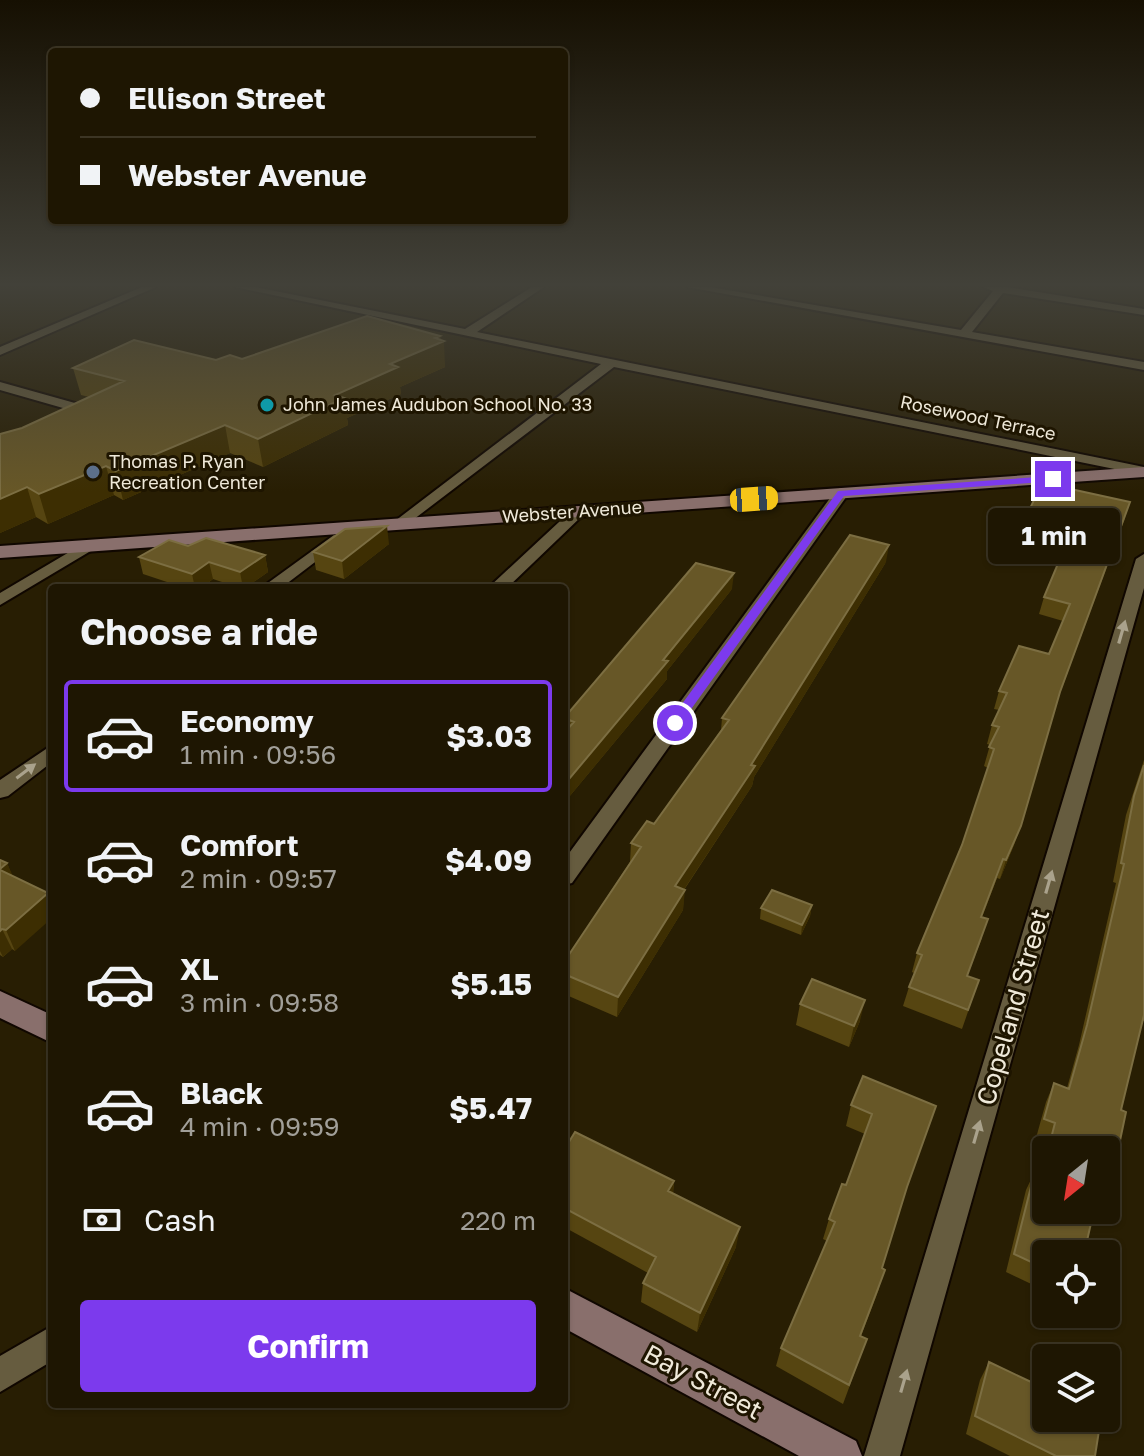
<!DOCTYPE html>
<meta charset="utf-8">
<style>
body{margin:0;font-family:"Golos Text",sans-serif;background:#261f0c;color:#f1f3f6;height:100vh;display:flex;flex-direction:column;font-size:30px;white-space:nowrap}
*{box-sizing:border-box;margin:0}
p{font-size:26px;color:#a19f99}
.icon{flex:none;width:44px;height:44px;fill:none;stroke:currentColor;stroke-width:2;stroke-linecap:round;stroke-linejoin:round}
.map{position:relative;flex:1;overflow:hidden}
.drawer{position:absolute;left:48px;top:584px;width:520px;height:824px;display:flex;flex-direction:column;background:#1e1602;border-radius:8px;box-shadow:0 2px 6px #0004,0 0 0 2px #3c3524}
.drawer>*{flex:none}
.top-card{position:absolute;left:48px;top:48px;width:520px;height:176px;border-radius:8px;box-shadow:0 2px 6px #0004,0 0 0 2px #3c3524;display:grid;align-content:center;height:176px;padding:0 32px;background:#1e1602}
.needle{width:52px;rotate:210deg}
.fabs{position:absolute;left:1032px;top:1136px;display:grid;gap:16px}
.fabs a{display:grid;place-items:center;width:88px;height:88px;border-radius:8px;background:#1e1602;box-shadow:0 2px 6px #0004,0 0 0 2px #3c3524;font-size:40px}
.end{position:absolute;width:36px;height:36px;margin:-18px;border:10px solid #7c3aed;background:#fff;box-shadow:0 0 0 4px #fff}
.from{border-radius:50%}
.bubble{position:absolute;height:56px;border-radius:8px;background:#1e1602;box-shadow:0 2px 6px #0004,0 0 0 2px #3c3524;font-size:26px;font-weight:700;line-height:56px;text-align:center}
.car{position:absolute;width:24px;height:48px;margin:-24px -12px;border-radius:10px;box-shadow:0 0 6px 2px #0007;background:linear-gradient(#f5c518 24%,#345 0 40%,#f5c518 0 76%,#345 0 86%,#f5c518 0)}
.top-card b{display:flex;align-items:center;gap:28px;height:76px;font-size:30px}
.top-card b+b{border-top:2px solid #3c3524}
.top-card i{width:20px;height:20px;background:#f1f3f6}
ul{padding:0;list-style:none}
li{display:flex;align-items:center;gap:24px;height:112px;margin:0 16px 12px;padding:0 16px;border:4px solid transparent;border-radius:8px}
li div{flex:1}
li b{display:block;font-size:30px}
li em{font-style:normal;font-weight:700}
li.on{border-color:#7c3aed}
li>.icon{width:72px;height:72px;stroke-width:1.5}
h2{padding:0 32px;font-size:36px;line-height:96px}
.pay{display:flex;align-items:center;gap:20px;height:88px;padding:0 32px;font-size:30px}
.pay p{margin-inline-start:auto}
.primary-button{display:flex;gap:16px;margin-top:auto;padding:16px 32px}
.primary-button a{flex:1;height:92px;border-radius:8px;background:#7c3aed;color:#fff;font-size:32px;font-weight:700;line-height:92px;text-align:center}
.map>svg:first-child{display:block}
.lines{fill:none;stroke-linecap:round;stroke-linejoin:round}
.street-casing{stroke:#100700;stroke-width:4}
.secondary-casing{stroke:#100700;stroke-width:4}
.street{fill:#665c3f;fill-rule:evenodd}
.secondary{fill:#896f6c;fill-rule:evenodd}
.wall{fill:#564511}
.shaded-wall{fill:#3d2e02}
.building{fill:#675727;stroke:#7c6e42;stroke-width:2}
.oneway{fill:#aaa28c}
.route{fill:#7c3aed}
.culture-dot{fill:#0f9aa8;stroke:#1e1500;stroke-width:3}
.service-dot{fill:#5c6f8a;stroke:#1e1500;stroke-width:3}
.labels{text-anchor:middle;stroke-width:6;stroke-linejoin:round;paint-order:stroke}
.far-poi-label{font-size:18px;fill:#efe9d9;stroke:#1e1500;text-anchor:start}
.far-street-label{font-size:18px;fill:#efe9d9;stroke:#1e1500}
.near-street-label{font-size:26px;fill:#efe9d9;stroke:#1e1500}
</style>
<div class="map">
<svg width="1144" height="1456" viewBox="0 0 1144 1456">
<rect width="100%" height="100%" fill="#281e03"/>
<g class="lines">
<defs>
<path id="street" d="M142,287H156L0,355V347Z
M235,287H255L465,329L532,287H544L477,332L1144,467V475L614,367L401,529L395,527V521L601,364Z
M687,287H710L961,330L993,291L983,287H1007L1144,309V315L1003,293L972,332L1144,362V370Z
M0,382L82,405L84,408L77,412L0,390Z
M841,488L849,493L572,883L564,885V860L836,490Z
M578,507L586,512L583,515L507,588H488L573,509Z
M334,535L342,540L340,543L281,588H261Z
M88,541L94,543V549L0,605V593Z
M1144,554V588L900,1456H864L1136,559Z
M52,745V762L8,796L0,798V780Z
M52,1326V1361L0,1392V1356Z"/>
<path id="secondary" d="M1144,467V477L0,558V546Z
M0,991L52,1015V1043L0,1018Z
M564,1288L856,1441L862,1456H799L564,1328Z"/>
</defs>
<use href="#street" class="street-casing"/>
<use href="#secondary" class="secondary-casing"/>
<use href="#street" class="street"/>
<use href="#secondary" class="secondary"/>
</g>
<path class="wall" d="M440,336L445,367L400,387L401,394L347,418L348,425L263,467L230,453L123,500L114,495L48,524L36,517L0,533V434L22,428L89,397L81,395L73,368L242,359Z
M1067,488L1125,518L1056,703L1014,845L1000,879L997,878L982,917V938L967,976L979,980L962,1029L903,1006L909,987L914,973L912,972L917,953L962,845L988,768L984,766L990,745L987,744L992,725L999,710L994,709L999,691L1049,654L1063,621L1039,614L1044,597L1063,551L1044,547L1047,535L1023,529L1028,513Z
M389,544L344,579L316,570L313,552Z
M188,546L265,555L268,572L245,588H240L213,579L201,588H185L143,574L139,557Z
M886,562L754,777L752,786L684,890L683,910L617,1017L564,994V962L630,862L631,843L654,824L721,730L722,718Z
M732,589L667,671V679L564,803V718Z
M1144,760V1021H1143L1121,1110L1118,1150L1112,1161L1106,1150H1046V1210H1096L1095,1212L1094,1211L1046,1254V1291L1006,1272L1026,1190L1035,1171L1039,1173L1047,1142L1036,1138L1046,1102L1054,1083L1067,1088L1079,1045L1116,883L1113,882L1126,815Z
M0,860L7,863L12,876L15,951L12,949L3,957L0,955Z
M812,905L810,916L801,935L760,919L761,908Z
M800,1004L860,1021L849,1047L796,1025Z
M863,1076L904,1198L882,1268L879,1289L861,1336L867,1339L843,1404L776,1366L781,1348L827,1241L823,1239L829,1219L846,1185L865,1134L846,1126L851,1105Z
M564,1150L674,1181L673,1194L736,1247L697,1332L641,1302L643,1283L648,1273L564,1227Z
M989,1362L1041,1387L1046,1378V1418L1095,1456H1010L966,1434L980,1380Z"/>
<path class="shaded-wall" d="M440,336V343L444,341L445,367L400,387L401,394L347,418L348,425L263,467L258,439Z
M225,425L230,453L123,500L116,471Z
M106,466L114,495L48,524L39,494Z
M27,487L36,517L0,533V499Z
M1130,502L1125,518L1054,710L1060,692Z
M387,526L389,544L344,579L342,561Z
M889,545L886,562L754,777L752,786L673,906L675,886Z
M265,555L268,572L245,588H243L240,572Z
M209,562L213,579L201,588H195L192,574Z
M734,573L732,589L667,671V679L564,803V785Z
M1021,826L1014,845L1000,879L1006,860Z
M1003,859L997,878L975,936L981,917Z
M7,863L16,883L8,890L0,869Z
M685,890L683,910L617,1017L618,997Z
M48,893L52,903V918L15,951L6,930Z
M812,905L810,916L801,935L802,925Z
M2,929L12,949L3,957L0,951V931Z
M865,1000L860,1021L849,1047L854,1026Z
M674,1181L672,1200L668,1191Z
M740,1227L736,1247L697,1332L700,1313Z"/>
<path class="building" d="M367,316L440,336L435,338L444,341L390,364L398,367L335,395L344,398L258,439L225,425L116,471L106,466L39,494L27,487L0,499V434L22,428L124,381L73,368L134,340L216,360L230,355L242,359Z
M1045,476L1069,482L1066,488L1130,502L1060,692L1021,826L1006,860L1003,859L981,917L988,919L967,976L979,980L968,1010L909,987L922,955L917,953L962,845L994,749L989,747L999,727L992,725L1007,693L999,691L1019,646L1049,654L1070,604L1044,597L1070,535L1049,530L1054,519L1028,513Z
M387,526L342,561L313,552L345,529Z
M850,535L889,545L751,765L755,766L675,886L685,890L618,997L564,974V962L641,847L631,843L647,821L654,824L729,720L722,718Z
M206,538L265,555L240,572L209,562L192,574L139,557L169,540L188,546Z
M696,563L734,573L663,660L668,661L564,785V733L574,722L564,718Z
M1144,765V1015L1121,1110L1126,1112L1118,1150L1115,1148L1106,1190V1150H1048L1055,1123L1044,1119L1054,1083L1069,1089L1087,1025L1124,864L1121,863L1134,796Z
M0,860L7,863L0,869Z
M0,870L48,893L6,930L2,929L0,931Z
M772,890L812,905L802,925L761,908Z
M812,979L865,1000L854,1026L800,1004Z
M863,1076L936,1106L907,1187L882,1268L885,1270L860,1336L867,1339L849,1385L781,1348L835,1222L829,1219L842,1184L846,1185L872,1114L851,1105Z
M575,1132L674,1181L668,1191L740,1227L700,1313L643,1283L656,1257L564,1208V1150Z
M1046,1158V1210H1094L1084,1254H1046V1269L1014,1254L1035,1171L1042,1174Z
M989,1362L1046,1389V1418H1101L1095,1456H1056L975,1416Z"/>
<defs><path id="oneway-solid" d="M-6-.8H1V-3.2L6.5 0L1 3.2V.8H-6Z" transform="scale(2)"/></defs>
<g class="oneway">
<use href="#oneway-solid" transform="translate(1122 632) rotate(-74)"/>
<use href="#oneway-solid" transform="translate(26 771) rotate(-37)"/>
<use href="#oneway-solid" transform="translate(1049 882) rotate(-74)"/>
<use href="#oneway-solid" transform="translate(977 1132) rotate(-74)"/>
<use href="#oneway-solid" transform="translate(904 1381) rotate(-74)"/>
</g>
<linearGradient id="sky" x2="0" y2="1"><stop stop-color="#161002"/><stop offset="0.58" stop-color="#424139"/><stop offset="1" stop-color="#424139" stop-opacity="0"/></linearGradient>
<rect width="1144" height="491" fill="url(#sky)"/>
<path class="route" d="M1053,476L1057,481L844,496L679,726L668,723L838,491Z"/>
<circle class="culture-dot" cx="267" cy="405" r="8"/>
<circle class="service-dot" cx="93" cy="472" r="8"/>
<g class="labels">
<g class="far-poi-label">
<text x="283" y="411">John James Audubon School No. 33</text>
<text x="109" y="468">Thomas P. Ryan<tspan x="109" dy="21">Recreation Center</tspan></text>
</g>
<g class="far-street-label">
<text transform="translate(978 418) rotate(12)" y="6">Rosewood Terrace</text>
<text transform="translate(572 512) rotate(-4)" y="6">Webster Avenue</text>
</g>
<g class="near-street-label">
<text transform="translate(1013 1007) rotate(-74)" y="9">Copeland Street</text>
<text transform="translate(703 1382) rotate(28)" y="9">Bay Street</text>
</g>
</g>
</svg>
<div class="fabs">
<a><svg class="needle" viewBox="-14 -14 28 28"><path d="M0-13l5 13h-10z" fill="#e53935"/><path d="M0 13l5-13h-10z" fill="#a19f99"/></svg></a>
<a><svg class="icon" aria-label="locate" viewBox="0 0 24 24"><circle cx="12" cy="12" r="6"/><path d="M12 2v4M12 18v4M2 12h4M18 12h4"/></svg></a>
<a><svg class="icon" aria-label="layers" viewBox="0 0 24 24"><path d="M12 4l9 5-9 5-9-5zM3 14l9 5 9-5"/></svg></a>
</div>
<i class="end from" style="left:675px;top:723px"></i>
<i class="end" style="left:1053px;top:479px"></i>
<div class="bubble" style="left:988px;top:508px;width:132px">1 min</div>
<i class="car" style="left:754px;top:499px;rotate:86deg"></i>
<div class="top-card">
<b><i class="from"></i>Ellison Street</b>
<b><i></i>Webster Avenue</b>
</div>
<section class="drawer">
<h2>Choose a ride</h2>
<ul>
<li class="on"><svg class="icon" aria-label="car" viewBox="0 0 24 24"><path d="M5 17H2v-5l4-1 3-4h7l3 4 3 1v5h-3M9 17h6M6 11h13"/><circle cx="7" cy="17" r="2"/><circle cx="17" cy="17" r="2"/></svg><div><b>Economy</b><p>1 min · 09:56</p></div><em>$3.03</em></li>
<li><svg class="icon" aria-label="car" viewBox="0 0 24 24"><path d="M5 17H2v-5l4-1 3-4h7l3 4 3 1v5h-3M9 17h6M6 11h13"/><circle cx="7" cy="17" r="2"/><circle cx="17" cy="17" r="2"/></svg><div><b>Comfort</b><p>2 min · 09:57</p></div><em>$4.09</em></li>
<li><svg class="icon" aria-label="car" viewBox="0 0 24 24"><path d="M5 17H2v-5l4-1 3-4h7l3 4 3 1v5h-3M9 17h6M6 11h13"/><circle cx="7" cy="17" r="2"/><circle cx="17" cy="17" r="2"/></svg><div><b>XL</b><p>3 min · 09:58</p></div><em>$5.15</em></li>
<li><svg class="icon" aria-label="car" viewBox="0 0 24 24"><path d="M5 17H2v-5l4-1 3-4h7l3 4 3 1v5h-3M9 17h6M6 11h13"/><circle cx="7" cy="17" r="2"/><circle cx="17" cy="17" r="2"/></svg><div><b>Black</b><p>4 min · 09:59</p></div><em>$5.47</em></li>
</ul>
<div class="pay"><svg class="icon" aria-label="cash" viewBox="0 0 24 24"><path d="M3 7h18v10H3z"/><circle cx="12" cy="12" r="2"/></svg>Cash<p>220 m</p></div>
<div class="primary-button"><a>Confirm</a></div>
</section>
</div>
